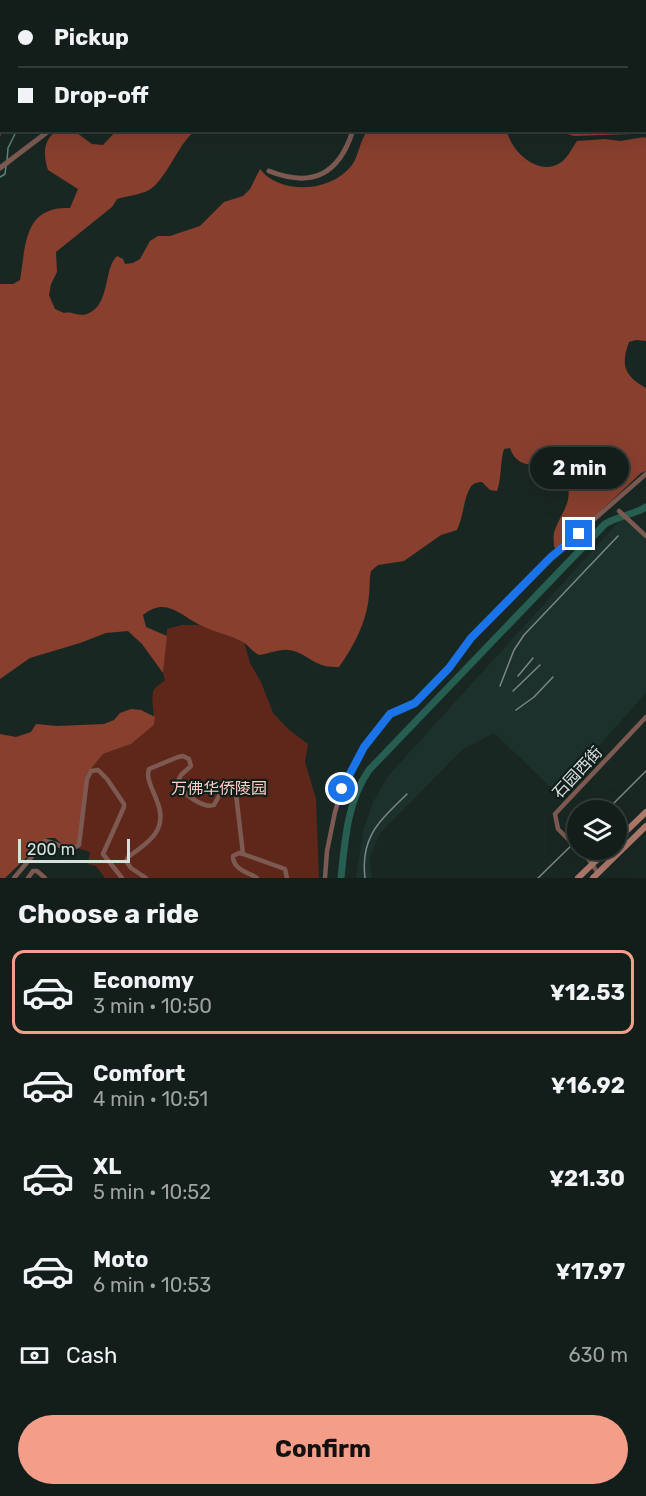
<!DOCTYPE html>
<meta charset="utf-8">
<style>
body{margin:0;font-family:Rubik,"Noto Sans SC",sans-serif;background:#202a27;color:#f1f3f6;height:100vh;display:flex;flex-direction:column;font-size:22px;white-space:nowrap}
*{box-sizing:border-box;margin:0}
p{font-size:20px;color:#9da2a2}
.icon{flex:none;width:33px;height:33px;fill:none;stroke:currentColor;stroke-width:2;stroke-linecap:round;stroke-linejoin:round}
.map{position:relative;height:878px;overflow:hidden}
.drawer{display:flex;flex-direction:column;background:#131d1a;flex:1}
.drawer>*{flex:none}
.top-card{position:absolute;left:0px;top:0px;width:646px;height:132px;box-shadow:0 6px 24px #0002,0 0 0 2px #323b39;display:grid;align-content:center;height:132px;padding:0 18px;background:#131d1a}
.tools{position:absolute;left:567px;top:800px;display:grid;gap:12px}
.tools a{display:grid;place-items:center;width:60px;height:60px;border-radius:50%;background:#131d1a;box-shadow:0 6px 24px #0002,0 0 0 2px #323b39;font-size:30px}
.scale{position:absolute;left:18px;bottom:15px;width:112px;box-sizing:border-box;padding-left:6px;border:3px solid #d8e0de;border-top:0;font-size:16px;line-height:21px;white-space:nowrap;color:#d8e0de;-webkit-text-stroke:4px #101d1a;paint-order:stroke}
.end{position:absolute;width:27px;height:27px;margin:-14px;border:8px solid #1a73e8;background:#fff;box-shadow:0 0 0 3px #fff}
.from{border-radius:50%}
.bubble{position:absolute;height:42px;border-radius:21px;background:#131d1a;box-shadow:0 6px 24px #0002,0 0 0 2px #323b39;font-size:20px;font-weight:700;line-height:42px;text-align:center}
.top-card b{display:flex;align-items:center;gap:21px;height:57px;font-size:22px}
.top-card b+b{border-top:2px solid #323b39}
.top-card i{width:15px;height:15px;background:#f1f3f6}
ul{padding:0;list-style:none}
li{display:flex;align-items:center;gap:18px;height:84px;margin:0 12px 9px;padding:0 6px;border:3px solid transparent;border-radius:12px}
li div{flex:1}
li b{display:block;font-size:22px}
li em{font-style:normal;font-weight:700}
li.on{border-color:#f49e89}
li>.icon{width:54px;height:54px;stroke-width:1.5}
h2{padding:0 18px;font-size:27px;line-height:72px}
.pay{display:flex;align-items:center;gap:15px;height:66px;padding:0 18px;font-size:22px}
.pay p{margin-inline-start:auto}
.cta{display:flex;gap:12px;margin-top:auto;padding:12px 18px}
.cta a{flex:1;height:69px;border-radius:36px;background:#f49e89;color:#111;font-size:24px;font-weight:700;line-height:69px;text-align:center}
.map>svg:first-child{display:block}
.built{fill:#1c312c}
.green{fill:#5f271a}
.forest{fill:#883f2e}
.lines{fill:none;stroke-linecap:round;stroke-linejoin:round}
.stream{stroke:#5b857c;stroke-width:1.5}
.river{stroke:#265e52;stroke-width:7}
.minor{stroke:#7c5a52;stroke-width:4.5}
.tertiary{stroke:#7c5a52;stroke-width:5}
.secondary{stroke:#ae786b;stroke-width:6}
.rail{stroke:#7c8784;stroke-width:1.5}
.route{stroke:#1a73e8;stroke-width:8}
.labels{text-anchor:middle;stroke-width:4.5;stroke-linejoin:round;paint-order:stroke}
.street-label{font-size:16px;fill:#d8e0de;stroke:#101d1a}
.park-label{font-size:16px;fill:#fccfc3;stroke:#101d1a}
</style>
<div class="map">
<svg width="646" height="878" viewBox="0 0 646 878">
<rect width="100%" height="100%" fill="#192723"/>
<path class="built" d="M622,518L646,539V693L557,793L494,733L463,749L380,833L369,860L372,878H356L364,828L373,802L388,776Z"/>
<path class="green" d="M181,625H200L244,642L250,663L261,682L273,713L288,729L308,744L305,762L316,799L319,878H105L96,866L88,864L90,852L77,848L81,838L86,775L103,754L131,744L154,725C155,717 150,695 154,690C156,686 162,683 165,680L163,673L167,629Z"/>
<path class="forest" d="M0,0H135L2,2V131L0,137Z
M630,130L633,134L574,136L558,131Z
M57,131L77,133L92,144L103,145L116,131H195C177,145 167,179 149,190C140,195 126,196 117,199L112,207L56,252L57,272L51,284L49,295L55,309L64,313C72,311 79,317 87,314C111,305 103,269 117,256L123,259L125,264L133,263L140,259L150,241L158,236H170L200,226L224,202L243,196L250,189L260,169C281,196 332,192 352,165C358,157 360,141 367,131H507C511,151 538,177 560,163C567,159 572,148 577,141L605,139L620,141L644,137L646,138V341L636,340L629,342C620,366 625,376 646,388V471L641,473L558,551L554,547C554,543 553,538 554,533C559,514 578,499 563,477C548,455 520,477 510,448L504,449C500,461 502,477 497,491L490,490L482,482C477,482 472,484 470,488C464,498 463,518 457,530L441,535L404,561L378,565L371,571C369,579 370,587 369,595C367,621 354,646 339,667C312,668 308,652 288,650C279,649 269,654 259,655C252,652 248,644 241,641C229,635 214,632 202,626C180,616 167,596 143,615L146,627L167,636L163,673L142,644L128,631L106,633L80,643L30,658L0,679V284H13L20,280C26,246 23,206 70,208L78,189L48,170C43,155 43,139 57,131Z
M131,709L141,710L155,717L154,725L131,744L103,754L86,775L81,838L77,848L69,850L55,838H47L5,878H0V734L16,737L31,732L36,724L57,726L104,724L114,720L120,713Z"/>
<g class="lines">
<path class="stream" d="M174,2V0
M7,161L8,148L17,130
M0,177L5,174L6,166"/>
<path class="river" d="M341,878C345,840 347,802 369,770L605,524C618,516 633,515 646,507"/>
<path class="minor" d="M619,511L646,536
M578,849L558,829L555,814L646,717
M578,849L589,860L598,873
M14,878L45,841C58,842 67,854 79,845L87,779L91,771L98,770L107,779L124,804V807L103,854L122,878
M28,878L33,871H37L45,878
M146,878L131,868L126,861L128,857C148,843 169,830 157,801C154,792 148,783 148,774L149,769L178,757L183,756L189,759L191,766L181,775L177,783C182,793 203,809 214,805L220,794L225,789L231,790L236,794L243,854
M257,878C248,872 233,870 233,856L239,853L243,854L285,869L287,878
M325,878L327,851L335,812L342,789L364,747L390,714L415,703L449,668L471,637L551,557L646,474"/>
<path class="tertiary" d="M372,0V2
M184,2V0
M0,168L50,130
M269,171C312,188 339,175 353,130"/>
<path class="secondary" d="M616,841L646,812
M578,878L608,849
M593,878L646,826"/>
<path class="rail" d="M518,676L533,658
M500,686L514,650L524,635L618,536
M513,691L540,665
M516,710L534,697L553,677
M607,810L646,771
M365,878C360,836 380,821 407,794
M538,878L578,839"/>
</g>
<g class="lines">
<path class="route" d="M342,789L364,747L390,714L415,703L449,668L471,638L551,557L579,534"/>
</g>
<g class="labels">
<g class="street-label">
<text transform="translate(577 772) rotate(-47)" y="6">石园西街</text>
</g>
<g class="park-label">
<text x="219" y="794">万佛华侨陵园</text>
</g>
</g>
</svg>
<div class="tools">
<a><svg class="icon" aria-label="layers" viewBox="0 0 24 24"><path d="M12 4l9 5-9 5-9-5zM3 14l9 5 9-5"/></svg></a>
</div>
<div class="scale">200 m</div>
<i class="end from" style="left:342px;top:789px"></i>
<i class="end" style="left:579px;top:534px"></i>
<div class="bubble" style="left:530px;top:447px;width:99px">2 min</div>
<div class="top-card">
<b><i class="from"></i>Pickup</b>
<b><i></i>Drop-off</b>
</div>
</div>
<section class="drawer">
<h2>Choose a ride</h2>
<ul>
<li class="on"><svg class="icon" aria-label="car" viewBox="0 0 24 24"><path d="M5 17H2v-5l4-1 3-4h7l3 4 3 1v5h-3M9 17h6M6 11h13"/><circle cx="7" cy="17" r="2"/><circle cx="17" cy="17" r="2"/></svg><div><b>Economy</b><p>3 min · 10:50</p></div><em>¥12.53</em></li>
<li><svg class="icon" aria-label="car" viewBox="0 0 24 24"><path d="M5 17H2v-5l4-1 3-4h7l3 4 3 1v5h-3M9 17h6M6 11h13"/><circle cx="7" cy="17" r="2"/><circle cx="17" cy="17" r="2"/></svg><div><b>Comfort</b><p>4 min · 10:51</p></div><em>¥16.92</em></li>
<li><svg class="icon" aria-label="car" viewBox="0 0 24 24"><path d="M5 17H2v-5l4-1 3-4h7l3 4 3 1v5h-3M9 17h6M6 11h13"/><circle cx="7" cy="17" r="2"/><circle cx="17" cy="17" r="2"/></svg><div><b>XL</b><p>5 min · 10:52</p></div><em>¥21.30</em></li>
<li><svg class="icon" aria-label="car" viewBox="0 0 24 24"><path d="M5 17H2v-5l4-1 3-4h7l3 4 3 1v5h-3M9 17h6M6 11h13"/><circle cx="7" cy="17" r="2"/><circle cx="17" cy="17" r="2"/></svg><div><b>Moto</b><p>6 min · 10:53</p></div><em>¥17.97</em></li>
</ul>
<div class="pay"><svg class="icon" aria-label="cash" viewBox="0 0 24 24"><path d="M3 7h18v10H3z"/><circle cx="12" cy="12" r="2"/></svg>Cash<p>630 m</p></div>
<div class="cta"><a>Confirm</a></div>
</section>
